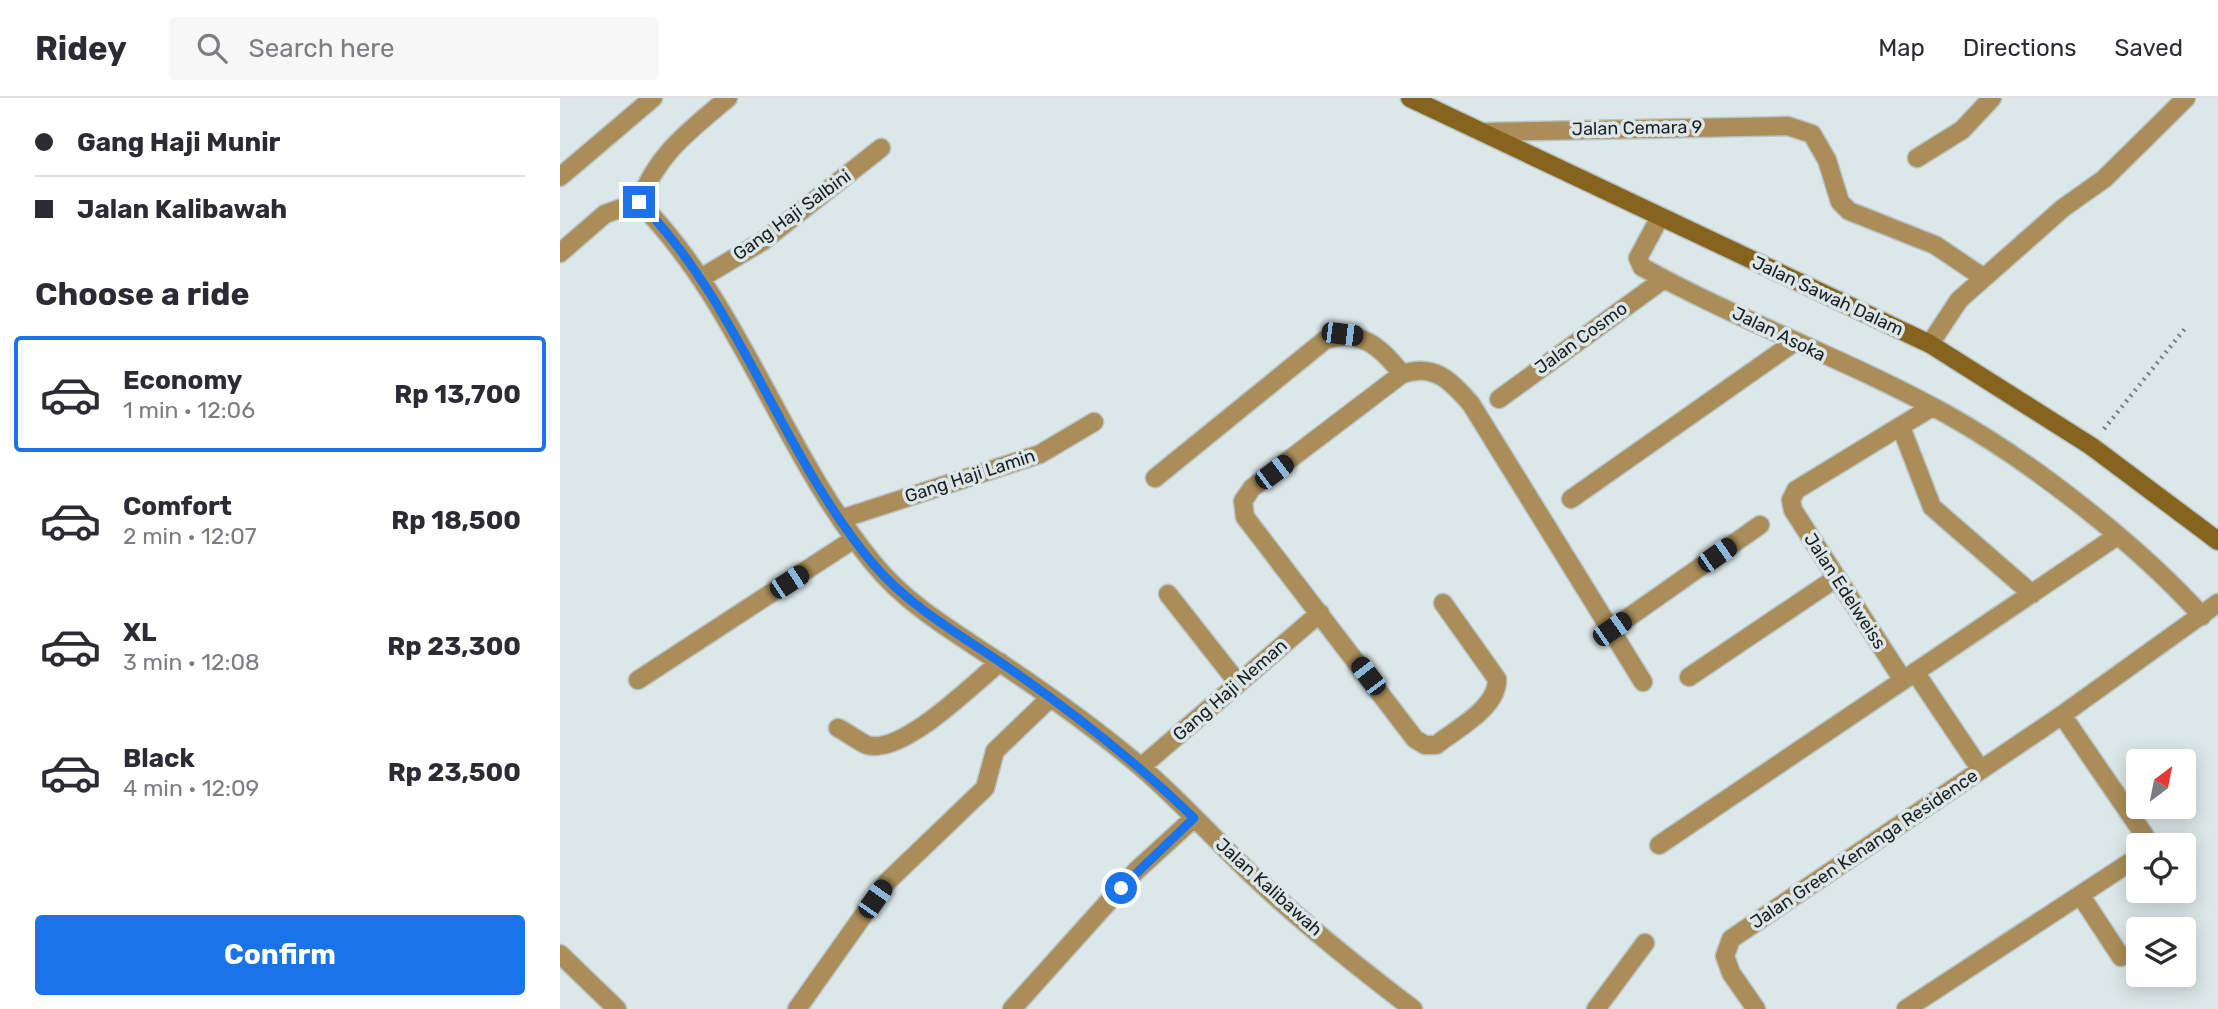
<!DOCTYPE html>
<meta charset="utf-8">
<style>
body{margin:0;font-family:Rubik,sans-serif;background:#f7f7f7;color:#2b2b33;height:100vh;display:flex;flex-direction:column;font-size:26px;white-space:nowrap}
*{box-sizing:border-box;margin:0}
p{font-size:23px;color:#7c7c81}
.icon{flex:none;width:38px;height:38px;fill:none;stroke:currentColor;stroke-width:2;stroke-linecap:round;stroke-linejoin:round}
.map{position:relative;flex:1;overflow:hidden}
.side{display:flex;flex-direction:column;background:#fff;width:560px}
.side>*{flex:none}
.guide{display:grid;align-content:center;height:154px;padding:0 35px;background:#fff}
.needle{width:46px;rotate:32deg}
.fabs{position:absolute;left:1566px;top:651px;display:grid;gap:14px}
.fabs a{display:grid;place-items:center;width:70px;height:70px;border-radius:7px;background:#fff;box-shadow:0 4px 18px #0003;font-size:35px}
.end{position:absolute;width:32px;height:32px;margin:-16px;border:9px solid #1a73e8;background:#fff;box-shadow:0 0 0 4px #fff}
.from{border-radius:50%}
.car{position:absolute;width:21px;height:42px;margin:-21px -10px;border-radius:9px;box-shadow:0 0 5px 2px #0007;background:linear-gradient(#222 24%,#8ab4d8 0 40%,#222 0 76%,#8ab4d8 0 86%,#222 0)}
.guide b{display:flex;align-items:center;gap:24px;height:66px;font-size:26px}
.guide b+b{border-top:2px solid #e1e1e2}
.guide i{width:18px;height:18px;background:#2b2b33}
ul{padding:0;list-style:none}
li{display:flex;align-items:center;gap:21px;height:116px;margin:0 14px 10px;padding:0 21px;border:4px solid transparent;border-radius:7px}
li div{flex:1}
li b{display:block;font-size:26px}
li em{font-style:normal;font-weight:700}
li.active{border-color:#1a73e8}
li>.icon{width:63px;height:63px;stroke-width:1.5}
h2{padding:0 35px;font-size:32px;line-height:84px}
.primary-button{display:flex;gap:14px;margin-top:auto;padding:14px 35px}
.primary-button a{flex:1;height:80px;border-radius:7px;background:#1a73e8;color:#fff;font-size:28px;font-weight:700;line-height:80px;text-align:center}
header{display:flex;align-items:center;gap:42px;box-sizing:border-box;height:98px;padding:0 35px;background:#fff;border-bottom:2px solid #e1e1e2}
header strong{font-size:33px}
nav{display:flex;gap:38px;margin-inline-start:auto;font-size:24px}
.search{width:490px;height:63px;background:#f7f7f7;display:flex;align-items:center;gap:18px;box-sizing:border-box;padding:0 24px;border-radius:7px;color:#7c7c81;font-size:26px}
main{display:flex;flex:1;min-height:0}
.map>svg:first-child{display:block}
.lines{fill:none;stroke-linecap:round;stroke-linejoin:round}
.street-casing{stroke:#b8c3c4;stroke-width:21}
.secondary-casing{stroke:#b8c3c4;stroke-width:21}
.path{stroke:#7a8283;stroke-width:4.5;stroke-dasharray:2 5;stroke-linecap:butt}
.street{stroke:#aa8d58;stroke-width:18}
.secondary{stroke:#86641e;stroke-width:18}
.route{stroke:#1a73e8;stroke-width:9}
.labels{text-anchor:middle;stroke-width:7;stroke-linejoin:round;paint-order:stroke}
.street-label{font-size:18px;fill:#1b1f20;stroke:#dbe7e8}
</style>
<header>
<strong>Ridey</strong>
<div class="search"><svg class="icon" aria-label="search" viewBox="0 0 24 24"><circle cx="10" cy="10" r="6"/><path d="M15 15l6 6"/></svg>Search here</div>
<nav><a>Map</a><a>Directions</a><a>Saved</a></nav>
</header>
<main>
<section class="side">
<div class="guide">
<b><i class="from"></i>Gang Haji Munir</b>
<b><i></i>Jalan Kalibawah</b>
</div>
<h2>Choose a ride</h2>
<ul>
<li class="active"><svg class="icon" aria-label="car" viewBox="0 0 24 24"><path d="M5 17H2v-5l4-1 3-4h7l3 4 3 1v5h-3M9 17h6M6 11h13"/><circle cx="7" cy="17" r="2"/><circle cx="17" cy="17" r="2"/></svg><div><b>Economy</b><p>1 min · 12:06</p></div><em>Rp 13,700</em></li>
<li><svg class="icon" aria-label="car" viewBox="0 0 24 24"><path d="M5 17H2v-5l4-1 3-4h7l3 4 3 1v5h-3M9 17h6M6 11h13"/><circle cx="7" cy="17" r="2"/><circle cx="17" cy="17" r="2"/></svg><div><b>Comfort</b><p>2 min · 12:07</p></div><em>Rp 18,500</em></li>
<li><svg class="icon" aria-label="car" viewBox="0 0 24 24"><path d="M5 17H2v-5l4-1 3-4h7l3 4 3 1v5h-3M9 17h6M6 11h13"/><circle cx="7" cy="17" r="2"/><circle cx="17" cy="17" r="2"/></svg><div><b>XL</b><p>3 min · 12:08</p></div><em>Rp 23,300</em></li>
<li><svg class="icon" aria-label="car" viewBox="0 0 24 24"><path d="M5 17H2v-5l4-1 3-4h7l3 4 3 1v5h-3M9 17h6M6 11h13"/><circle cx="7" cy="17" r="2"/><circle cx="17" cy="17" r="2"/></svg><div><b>Black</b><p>4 min · 12:09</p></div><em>Rp 23,500</em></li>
</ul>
<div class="primary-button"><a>Confirm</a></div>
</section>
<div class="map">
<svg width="1658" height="911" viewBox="0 0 1658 911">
<rect width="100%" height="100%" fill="#dbe7e8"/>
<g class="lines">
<defs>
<path id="street" d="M925,34L1228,28L1252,36L1267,62L1280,104L1289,113L1375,147L1424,180
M1357,60L1402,32L1432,0
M0,79L93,0
M79,104C181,207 222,355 314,466C347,507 396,535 439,564C487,596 536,631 581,669C621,703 657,744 695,780C745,827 799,870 853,911
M1100,119L1078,160L1082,169C1181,224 1289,262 1388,317C1472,364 1578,447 1642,518
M0,155L45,116L79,104C98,55 129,33 168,0
M141,180L203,143L321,50
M1370,246L1399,202L1503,110L1544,81L1626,0
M939,301L1104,181
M1341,329L1372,409L1472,496
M595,380L765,242C800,230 821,249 842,276
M1011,401L1236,243
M281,421L480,356L534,324
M608,496L678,585
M883,505L937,581C938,610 896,631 876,647H865L855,641L685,419L683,403L692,390L842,276C874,265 890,282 911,306L1083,584
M1052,531L1200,427
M1355,574L1421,672
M1129,579L1276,480
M78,582L294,441
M1343,582L1233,412L1231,402L1236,392L1372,309
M1502,617L1585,738L1586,747
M278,630C288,635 298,643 307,647C342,658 413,586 440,564
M581,669L760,515
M1099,747L1557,438
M1521,798L1561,859
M0,856L57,911
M237,911L327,784L425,690L435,653L490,600
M452,911L576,773L634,720
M1036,911L1085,845
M1196,911L1171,875L1165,858L1171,841L1502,617L1658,505
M1346,911L1578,759"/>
<path id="secondary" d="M850,0L1370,246L1531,348L1658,443"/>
</defs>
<use href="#street" class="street-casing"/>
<use href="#secondary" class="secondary-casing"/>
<path class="path" d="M1544,331L1627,228"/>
<use href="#street" class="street"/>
<use href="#secondary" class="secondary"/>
</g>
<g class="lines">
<path class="route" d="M79,104C181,207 221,357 314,467C348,507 397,535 440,564C509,611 574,662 634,720L561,790"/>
</g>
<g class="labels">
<g class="street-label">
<text transform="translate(1077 30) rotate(-1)" y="6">Jalan Cemara 9</text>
<text transform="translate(232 117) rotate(-36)" y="6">Gang Haji Salbini</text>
<text transform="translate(1268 198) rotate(25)" y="6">Jalan Sawah Dalam</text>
<text transform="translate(1219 236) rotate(26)" y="6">Jalan Asoka</text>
<text transform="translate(1021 240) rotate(-36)" y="6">Jalan Cosmo</text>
<text transform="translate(410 378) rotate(-18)" y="6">Gang Haji Lamin</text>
<text transform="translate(1285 493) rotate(57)" y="6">Jalan Edelweiss</text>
<text transform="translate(670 592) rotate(-41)" y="6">Gang Haji Neman</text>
<text transform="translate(1304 751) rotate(-34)" y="6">Jalan Green Kenanga Residence</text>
<text transform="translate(709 789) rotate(42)" y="6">Jalan Kalibawah</text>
</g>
</g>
</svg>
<div class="fabs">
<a><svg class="needle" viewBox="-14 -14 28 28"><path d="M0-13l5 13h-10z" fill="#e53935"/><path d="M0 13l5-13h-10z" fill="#7c7c81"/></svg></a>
<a><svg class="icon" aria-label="locate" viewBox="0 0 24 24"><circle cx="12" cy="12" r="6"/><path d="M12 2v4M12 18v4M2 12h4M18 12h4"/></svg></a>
<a><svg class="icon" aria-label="layers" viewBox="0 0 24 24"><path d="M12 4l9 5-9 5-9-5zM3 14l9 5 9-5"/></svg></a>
</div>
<i class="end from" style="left:561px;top:790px"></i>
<i class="end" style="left:79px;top:104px"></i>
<i class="car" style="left:782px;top:236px;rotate:97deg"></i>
<i class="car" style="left:714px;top:374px;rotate:53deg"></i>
<i class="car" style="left:1157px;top:457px;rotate:55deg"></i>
<i class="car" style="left:229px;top:484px;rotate:57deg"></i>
<i class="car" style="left:1052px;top:531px;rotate:55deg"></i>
<i class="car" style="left:808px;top:578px;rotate:323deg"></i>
<i class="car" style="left:315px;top:801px;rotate:35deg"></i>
</div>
</main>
